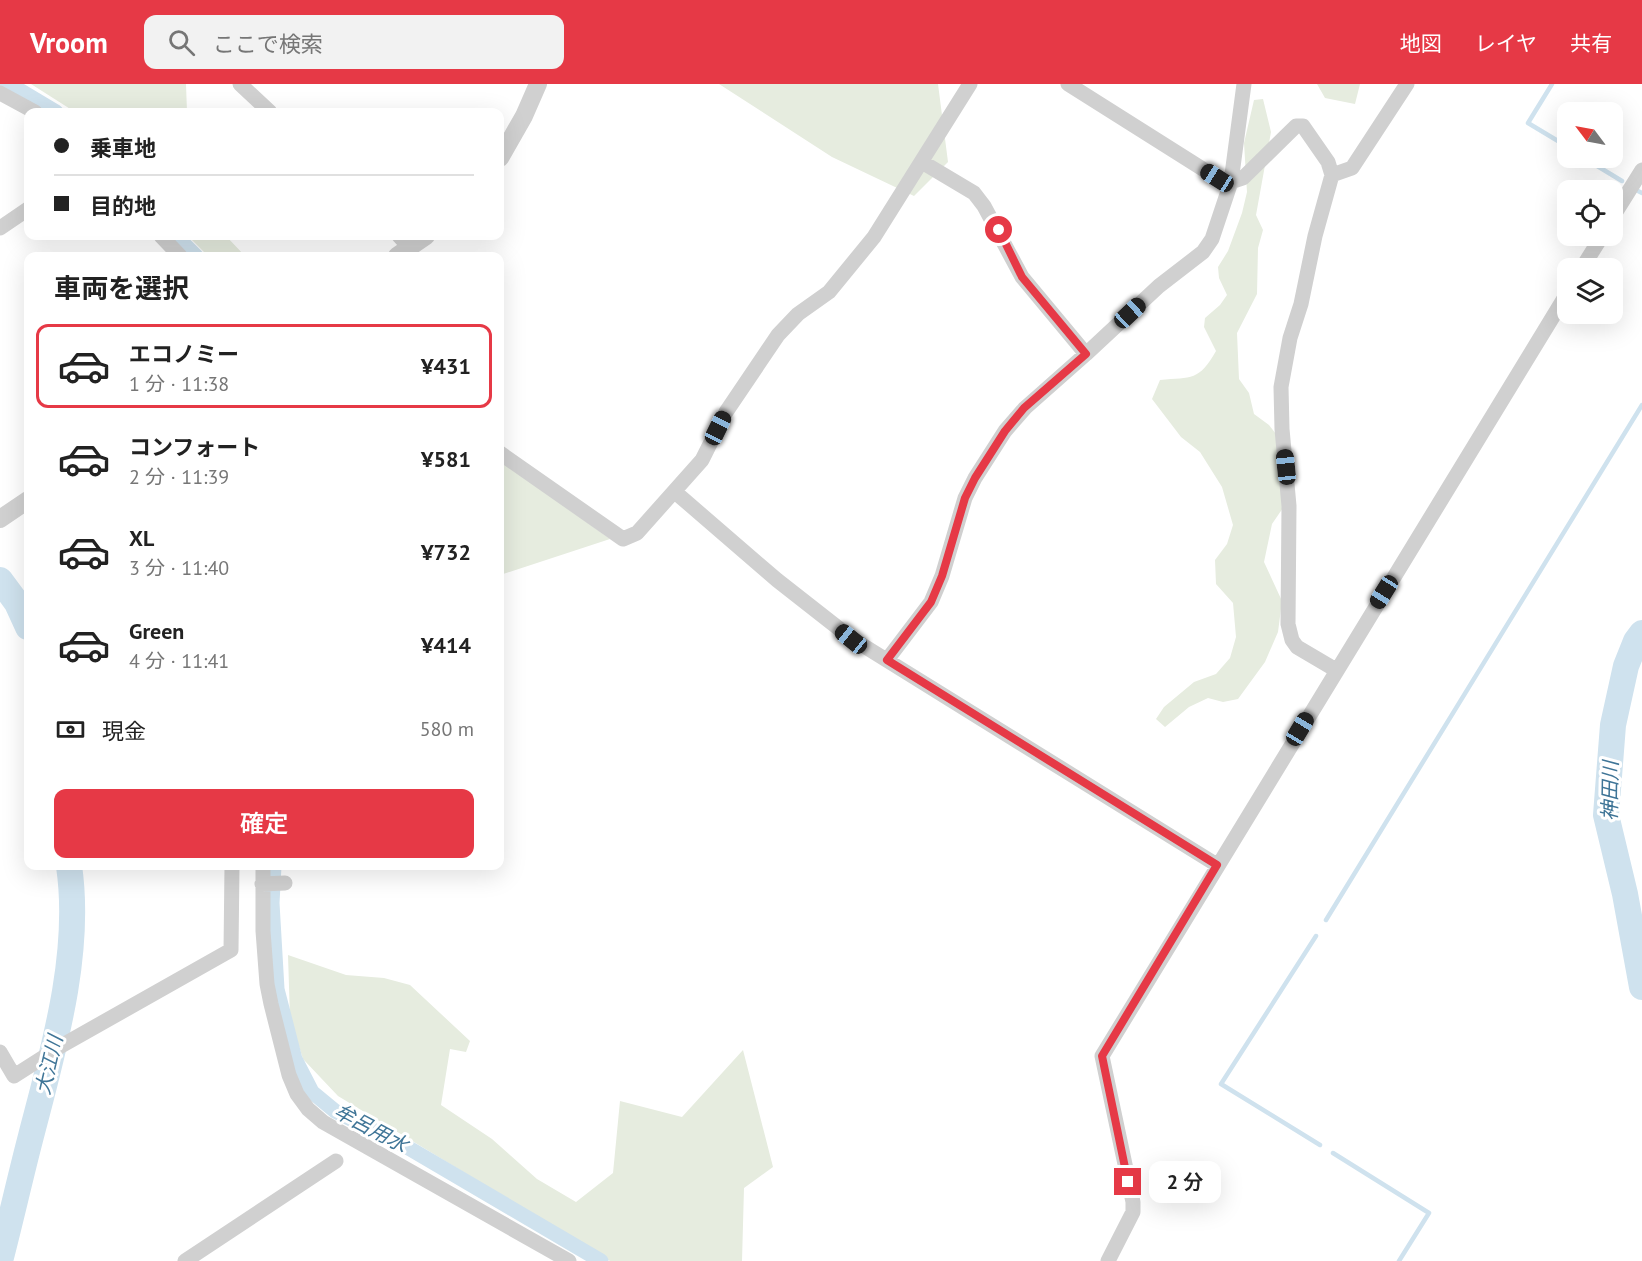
<!DOCTYPE html>
<html lang="ja">
<meta charset="utf-8">
<style>
body{margin:0;font-family:"PT Sans","Noto Sans JP",sans-serif;background:#f2f2f2;color:#222;height:100vh;display:flex;flex-direction:column;font-size:22px;white-space:nowrap}
*{box-sizing:border-box;margin:0}
p{font-size:20px;color:#767676}
.icon{flex:none;width:33px;height:33px;fill:none;stroke:currentColor;stroke-width:2;stroke-linecap:round;stroke-linejoin:round}
.map{position:relative;flex:1;overflow:hidden}
.drawer{position:absolute;left:24px;top:168px;width:480px;height:618px;display:flex;flex-direction:column;background:#fff;border-radius:12px;box-shadow:0 6px 24px #0002}
.drawer>*{flex:none}
.banner{position:absolute;left:24px;top:24px;width:480px;height:132px;border-radius:12px;box-shadow:0 6px 24px #0002;display:grid;align-content:center;height:132px;padding:0 30px;background:#fff}
.needle{width:39px;rotate:302deg}
.controls{position:absolute;left:1557px;top:18px;display:grid;gap:12px}
.controls a{display:grid;place-items:center;width:66px;height:66px;border-radius:12px;background:#fff;box-shadow:0 6px 24px #0002;font-size:30px}
.end{position:absolute;width:27px;height:27px;margin:-14px;border:8px solid #e63946;background:#fff;box-shadow:0 0 0 3px #fff}
.from{border-radius:50%}
.bubble{position:absolute;height:42px;border-radius:12px;background:#fff;box-shadow:0 6px 24px #0002;font-size:20px;font-weight:600;line-height:42px;text-align:center}
.car{position:absolute;width:18px;height:36px;margin:-18px -9px;border-radius:8px;box-shadow:0 0 4px 2px #0007;background:linear-gradient(#222 24%,#8ab4d8 0 40%,#222 0 76%,#8ab4d8 0 86%,#222 0)}
.banner b{display:flex;align-items:center;gap:21px;height:57px;font-size:22px}
.banner b+b{border-top:2px solid #e0e0e0}
.banner i{width:15px;height:15px;background:#222}
ul{padding:0;list-style:none}
li{display:flex;align-items:center;gap:18px;height:84px;margin:0 12px 9px;padding:0 18px;border:3px solid transparent;border-radius:12px}
li div{flex:1}
li b{display:block;font-size:22px}
li em{font-style:normal;font-weight:600}
li.current{border-color:#e63946}
li>.icon{width:54px;height:54px;stroke-width:1.5}
h2{padding:0 30px;font-size:27px;line-height:72px}
.pay{display:flex;align-items:center;gap:15px;height:66px;padding:0 30px;font-size:22px}
.pay p{margin-inline-start:auto}
.button{display:flex;gap:12px;margin-top:auto;padding:12px 30px}
.button a{flex:1;height:69px;border-radius:12px;background:#e63946;color:#fff;font-size:24px;font-weight:600;line-height:69px;text-align:center}
header{display:flex;align-items:center;gap:36px;box-sizing:border-box;height:84px;padding:0 30px;background:#e63946;color:#fff}
header strong{font-size:28px}
nav{display:flex;gap:33px;margin-inline-start:auto;font-size:21px}
.search{width:420px;height:54px;background:#f2f2f2;display:flex;align-items:center;gap:15px;box-sizing:border-box;padding:0 21px;border-radius:12px;color:#767676;font-size:22px}
.map>svg:first-child{display:block}
.green{fill:#e6ecdf}
.lines{fill:none;stroke-linecap:round;stroke-linejoin:round}
.stream{stroke:#cfe2ee;stroke-width:4.5}
.canal{stroke:#cfe2ee;stroke-width:15}
.river{stroke:#cfe2ee;stroke-width:26}
.minor{stroke:#d0d0d0;stroke-width:15}
.tertiary{stroke:#d0d0d0;stroke-width:18}
.route{stroke:#e63946;stroke-width:8}
.labels{text-anchor:middle;stroke-width:6;stroke-linejoin:round;paint-order:stroke}
.water-label{font-size:20px;font-style:italic;fill:#3f7597;stroke:#fff}
</style>
<header>
<strong>Vroom</strong>
<div class="search"><svg class="icon" aria-label="search" viewBox="0 0 24 24"><circle cx="10" cy="10" r="6"/><path d="M15 15l6 6"/></svg>ここで検索</div>
<nav><a>地図</a><a>レイヤ</a><a>共有</a></nav>
</header>
<div class="map">
<svg width="1642" height="1177" viewBox="0 0 1642 1177">
<rect width="100%" height="100%" fill="#fff"/>
<path class="green" d="M31,0H186L187,28H75Z
M719,0H938L948,78L914,112L832,73Z
M1317,0H1360L1355,20L1325,14Z
M1263,15L1271,48L1256,131L1263,146L1258,164L1257,210L1237,249L1239,295L1249,309L1254,330L1269,341L1279,354L1285,421L1272,440L1264,478L1282,517L1278,548L1265,578L1238,615L1223,618L1208,614L1189,623L1165,643L1156,635L1164,623L1194,598L1216,590L1230,574L1236,553L1233,519L1216,500L1215,476L1227,460L1233,441L1222,403L1200,368L1181,353L1152,315L1160,296C1192,293 1199,297 1216,267L1204,243L1205,234L1220,221L1227,211L1219,194L1218,183L1228,167L1242,129L1247,108L1244,59L1254,16Z
M188,152H226L245,172H208Z
M500,376L610,455L500,491Z
M288,871L346,891L384,894L410,901L470,957L466,968L450,965L441,1021L492,1055L537,1095L576,1118L613,1089L620,1017L682,1033L743,966L773,1083L744,1104L742,1177H610L338,1012L303,975L290,934Z"/>
<g class="lines">
<path class="stream" d="M1552,0L1528,39L1568,63
M1584,74L1622,97
M1638,107L1642,109
M1326,836L1642,321
M1316,852L1221,1000L1320,1061
M1333,1069L1429,1129L1399,1177"/>
<path class="canal" d="M3,0L16,4L56,28
M176,152L196,172
M274,782L272,819L277,905L295,975L312,1008L335,1027L407,1063L601,1177"/>
<path class="river" d="M0,496L17,519L28,543
M1642,549L1636,557L1626,582L1613,641L1606,731L1625,810L1642,903
M0,1177C11,1135 20,1094 31,1052C53,967 82,870 69,782"/>
<path class="minor" d="M240,0L270,28
M1244,0L1231,98L1243,94L1296,42H1303L1328,78L1332,91L1315,152L1301,220L1290,254L1281,303L1282,345L1289,422L1288,540L1292,556L1297,563L1336,586
M0,9L35,28
M922,78L974,109L984,122L1022,193L1086,270
M1332,91L1352,84L1407,0
M1612,134L1642,86
M0,144L28,125
M161,152L180,172
M399,152L410,164
M1582,184L1602,152
M500,369L623,455L637,449L702,376L726,328L778,251L798,230L829,208L874,153L970,0
M675,408L777,496L851,554L1217,781
M887,576L931,518L942,492L965,414L975,394L1005,347L1025,324L1086,270L1159,202L1203,168L1212,155L1231,98L1217,94L1068,0
M263,782V847L267,900L271,920L289,991L297,1010L308,1025L323,1038L569,1177
M262,800L285,799
M0,968L14,992L61,962L231,866L232,782
M185,1177L336,1077
M1108,1177L1133,1128V1118L1102,972L1568,208"/>
<path class="tertiary" d="M500,74L524,32L538,0
M397,172L426,152
M0,435L28,416"/>
</g>
<g class="lines">
<path class="route" d="M999,146L1022,193L1086,270L1024,324L1005,347L975,394L965,414L942,492L931,518L887,576L1217,781L1102,972L1128,1098"/>
</g>
<g class="labels">
<g class="water-label">
<text transform="translate(1610 707) rotate(-89)" y="7">神田川</text>
<text transform="translate(49 981) rotate(-77)" y="7">大江川</text>
<text transform="translate(371 1044) rotate(28)" y="7">牟呂用水</text>
</g>
</g>
</svg>
<div class="controls">
<a><svg class="needle" viewBox="-14 -14 28 28"><path d="M0-13l5 13h-10z" fill="#e53935"/><path d="M0 13l5-13h-10z" fill="#767676"/></svg></a>
<a><svg class="icon" aria-label="locate" viewBox="0 0 24 24"><circle cx="12" cy="12" r="6"/><path d="M12 2v4M12 18v4M2 12h4M18 12h4"/></svg></a>
<a><svg class="icon" aria-label="layers" viewBox="0 0 24 24"><path d="M12 4l9 5-9 5-9-5zM3 14l9 5 9-5"/></svg></a>
</div>
<i class="end from" style="left:999px;top:146px"></i>
<i class="end" style="left:1128px;top:1098px"></i>
<div class="bubble" style="left:1149px;top:1077px;width:72px">2 分</div>
<i class="car" style="left:1217px;top:94px;rotate:302deg"></i>
<i class="car" style="left:1130px;top:229px;rotate:47deg"></i>
<i class="car" style="left:718px;top:344px;rotate:26deg"></i>
<i class="car" style="left:1286px;top:383px;rotate:354deg"></i>
<i class="car" style="left:1384px;top:508px;rotate:212deg"></i>
<i class="car" style="left:851px;top:555px;rotate:309deg"></i>
<i class="car" style="left:1300px;top:645px;rotate:31deg"></i>
<div class="banner">
<b><i class="from"></i>乗車地</b>
<b><i></i>目的地</b>
</div>
<section class="drawer">
<h2>車両を選択</h2>
<ul>
<li class="current"><svg class="icon" aria-label="car" viewBox="0 0 24 24"><path d="M5 17H2v-5l4-1 3-4h7l3 4 3 1v5h-3M9 17h6M6 11h13"/><circle cx="7" cy="17" r="2"/><circle cx="17" cy="17" r="2"/></svg><div><b>エコノミー</b><p>1 分 · 11:38</p></div><em>¥431</em></li>
<li><svg class="icon" aria-label="car" viewBox="0 0 24 24"><path d="M5 17H2v-5l4-1 3-4h7l3 4 3 1v5h-3M9 17h6M6 11h13"/><circle cx="7" cy="17" r="2"/><circle cx="17" cy="17" r="2"/></svg><div><b>コンフォート</b><p>2 分 · 11:39</p></div><em>¥581</em></li>
<li><svg class="icon" aria-label="car" viewBox="0 0 24 24"><path d="M5 17H2v-5l4-1 3-4h7l3 4 3 1v5h-3M9 17h6M6 11h13"/><circle cx="7" cy="17" r="2"/><circle cx="17" cy="17" r="2"/></svg><div><b>XL</b><p>3 分 · 11:40</p></div><em>¥732</em></li>
<li><svg class="icon" aria-label="car" viewBox="0 0 24 24"><path d="M5 17H2v-5l4-1 3-4h7l3 4 3 1v5h-3M9 17h6M6 11h13"/><circle cx="7" cy="17" r="2"/><circle cx="17" cy="17" r="2"/></svg><div><b>Green</b><p>4 分 · 11:41</p></div><em>¥414</em></li>
</ul>
<div class="pay"><svg class="icon" aria-label="cash" viewBox="0 0 24 24"><path d="M3 7h18v10H3z"/><circle cx="12" cy="12" r="2"/></svg>現金<p>580 m</p></div>
<div class="button"><a>確定</a></div>
</section>
</div>
